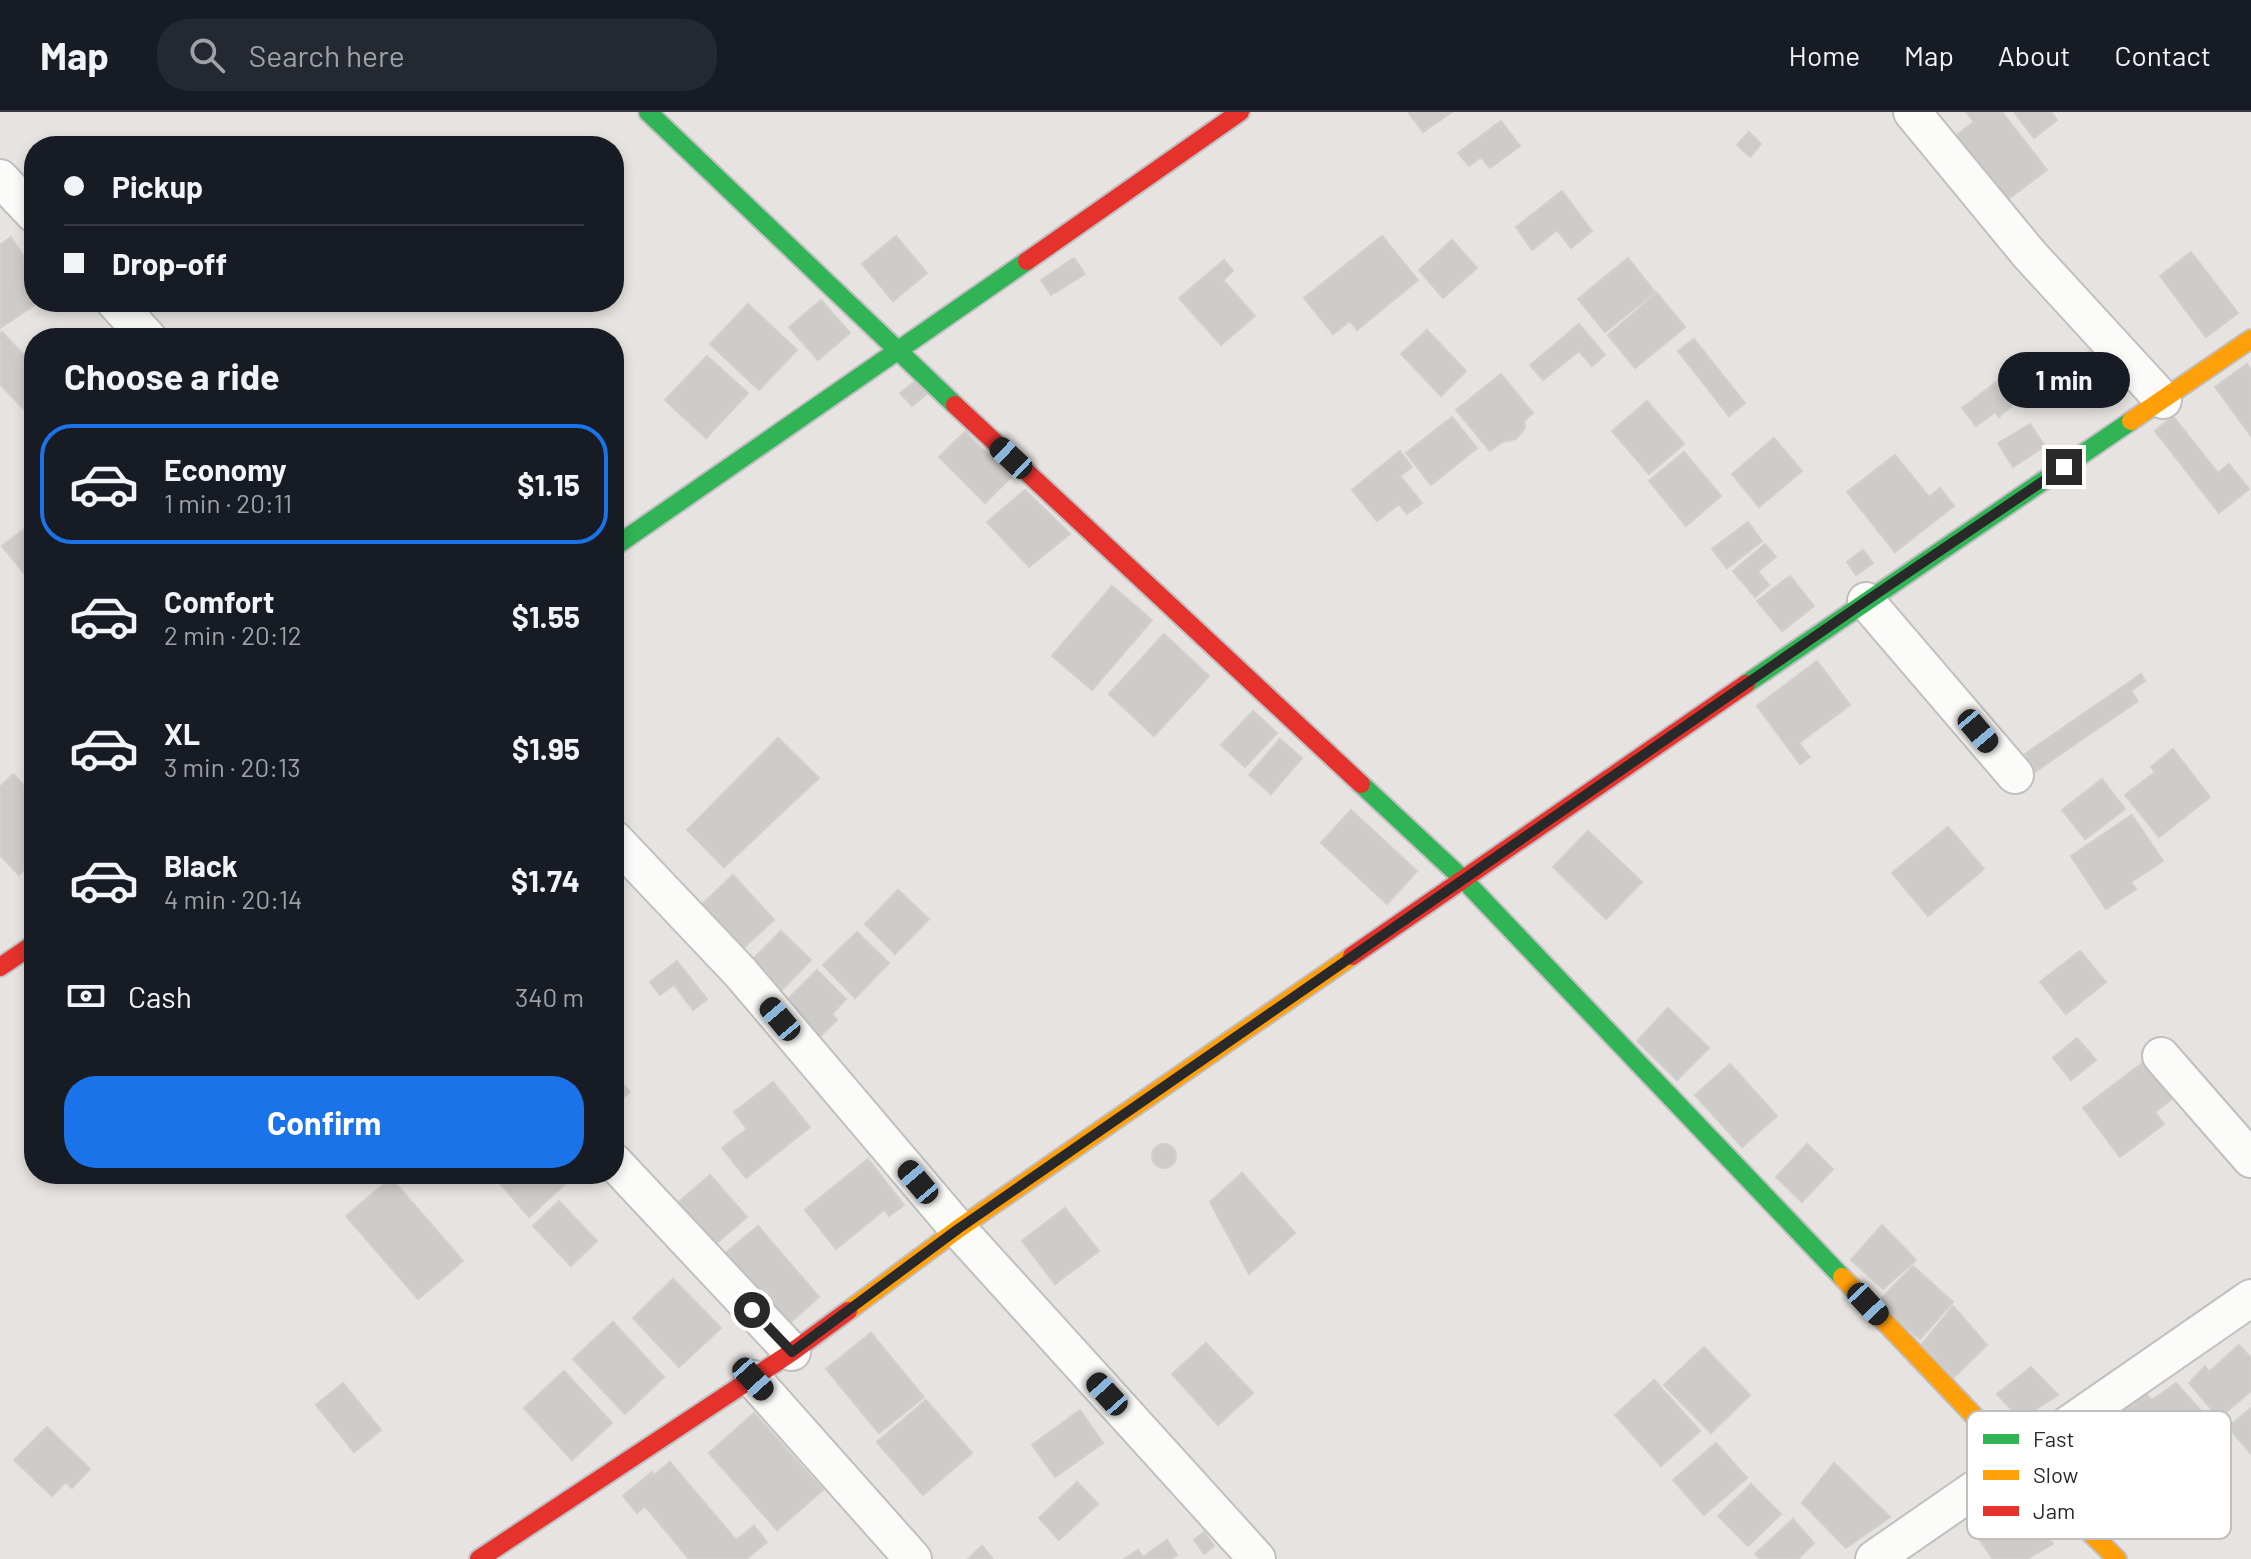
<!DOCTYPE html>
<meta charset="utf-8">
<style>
body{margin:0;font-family:Barlow,sans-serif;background:#242831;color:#f1f3f6;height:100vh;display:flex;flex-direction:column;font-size:30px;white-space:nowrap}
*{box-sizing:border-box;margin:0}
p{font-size:26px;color:#9ea1a6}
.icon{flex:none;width:44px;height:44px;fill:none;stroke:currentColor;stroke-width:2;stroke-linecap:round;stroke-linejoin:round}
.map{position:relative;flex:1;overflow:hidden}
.drawer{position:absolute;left:24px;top:216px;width:600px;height:856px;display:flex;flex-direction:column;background:#171b24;border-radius:32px;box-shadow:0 4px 12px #0003}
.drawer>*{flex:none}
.hud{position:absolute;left:24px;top:24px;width:600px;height:176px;border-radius:32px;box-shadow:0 4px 12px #0003;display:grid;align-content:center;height:176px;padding:0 40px;background:#171b24}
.end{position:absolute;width:36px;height:36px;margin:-18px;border:10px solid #292929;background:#fff;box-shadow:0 0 0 4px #fff}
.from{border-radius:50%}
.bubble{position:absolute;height:56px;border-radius:28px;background:#171b24;box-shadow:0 4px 12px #0003;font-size:26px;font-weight:700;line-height:56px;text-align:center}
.car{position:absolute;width:24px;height:48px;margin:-24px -12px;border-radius:10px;box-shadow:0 0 6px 2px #0007;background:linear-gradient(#222 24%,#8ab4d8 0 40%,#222 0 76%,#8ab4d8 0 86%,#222 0)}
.hud b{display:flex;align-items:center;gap:28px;height:76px;font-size:30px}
.hud b+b{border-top:2px solid #363941}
.hud i{width:20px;height:20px;background:#f1f3f6}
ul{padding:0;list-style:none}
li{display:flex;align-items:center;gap:24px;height:120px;margin:0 16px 12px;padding:0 24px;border:4px solid transparent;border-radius:32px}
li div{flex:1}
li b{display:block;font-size:30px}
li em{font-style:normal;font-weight:700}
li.current{border-color:#1a73e8}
li>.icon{width:72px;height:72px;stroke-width:1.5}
h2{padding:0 40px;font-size:36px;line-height:96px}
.pay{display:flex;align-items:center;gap:20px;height:88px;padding:0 40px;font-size:30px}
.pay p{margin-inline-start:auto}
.action{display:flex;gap:16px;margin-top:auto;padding:16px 40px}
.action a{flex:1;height:92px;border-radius:32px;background:#1a73e8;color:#fff;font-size:32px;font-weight:700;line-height:92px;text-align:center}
header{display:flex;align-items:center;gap:48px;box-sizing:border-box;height:112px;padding:0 40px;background:#171b24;border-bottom:2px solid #363941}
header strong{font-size:38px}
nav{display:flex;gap:44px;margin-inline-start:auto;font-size:28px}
.search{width:560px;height:72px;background:#242831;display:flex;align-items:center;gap:20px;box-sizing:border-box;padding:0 28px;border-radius:32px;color:#9ea1a6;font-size:30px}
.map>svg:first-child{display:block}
.building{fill:#cecbc9;stroke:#d1cfcc;stroke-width:2}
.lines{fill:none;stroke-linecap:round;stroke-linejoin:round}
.street-casing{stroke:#c0bfc1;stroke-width:40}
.fast-casing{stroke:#c0bfc1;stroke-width:22}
.slow-casing{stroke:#c0bfc1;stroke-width:22}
.jam-casing{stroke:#c0bfc1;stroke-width:22}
.street{stroke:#fbfbfa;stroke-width:36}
.fast{stroke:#30b455;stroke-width:18}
.slow{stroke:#ff9f0a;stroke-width:18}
.jam{stroke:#e5322d;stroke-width:18}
.route{stroke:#292929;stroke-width:10}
.key{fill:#fff;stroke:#bfbfbf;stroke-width:2}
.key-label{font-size:22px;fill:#292929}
</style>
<header>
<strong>Map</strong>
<div class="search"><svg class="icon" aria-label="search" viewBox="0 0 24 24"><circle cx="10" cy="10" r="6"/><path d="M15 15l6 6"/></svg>Search here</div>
<nav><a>Home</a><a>Map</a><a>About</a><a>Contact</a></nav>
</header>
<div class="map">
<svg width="2251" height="1447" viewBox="0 0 2251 1447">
<rect width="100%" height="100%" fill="#e6e3e0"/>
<path class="building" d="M1408,0H1452L1423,20Z
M1966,0H2002L2047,58L1996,96L1946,31L1974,10Z
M2014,0H2051L2057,8L2034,26Z
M1501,9L1520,34L1490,56L1481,45L1469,54L1458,41Z
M1749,20L1761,32L1750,45L1737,33Z
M1562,79L1592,119L1571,136L1557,118L1532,138L1516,115Z
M896,124L927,161L893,189L862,152Z
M1382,124L1418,168L1357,218L1350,209L1333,222L1304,186Z
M11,125L34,160V190H39L0,216V133Z
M1452,128L1477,156L1443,186L1419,158Z
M2191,140L2238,201L2206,225L2160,164Z
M1074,146L1085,162L1051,183L1041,168Z
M1628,146L1655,180L1605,220L1578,187Z
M1224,148L1233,159L1223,168L1255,204L1221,233L1179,186Z
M1657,181L1685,215L1635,256L1608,223Z
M821,188L850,221L818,248L789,215Z
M748,192L797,238L759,278L710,232Z
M1579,212L1605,243L1592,254L1579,239L1543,268L1530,253Z
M1427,218L1466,259L1441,284L1401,242Z
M2,220L34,254V308L0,272V222Z
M1694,227L1745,291L1729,304L1678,239Z
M2096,235L2133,270L2104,292L2074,251Z
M707,244L748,281L706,326L665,288Z
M2247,252L2251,258V324L2215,275Z
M1501,262L1533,301L1524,309L1525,316L1516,327L1502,330L1490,339L1456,298Z
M915,269L927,282L912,294L900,281Z
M1998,269L2015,291L1999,305L1995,300L1976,314L1962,296Z
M1647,289L1684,332L1649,362L1612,319Z
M2173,304L2218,361L2229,352L2249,377L2219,401L2155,319Z
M1452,305L1477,336L1431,373L1406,341Z
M2030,312L2045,334L2013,355L1998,331Z
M965,320L1011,365L985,391L939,345Z
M1774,326L1802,359L1759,395L1732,362Z
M1400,339L1412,355L1400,364L1422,391L1407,402L1399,392L1377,409L1352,378Z
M1684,340L1721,384L1686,414L1649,369Z
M1895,343L1929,385L1940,376L1954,394L1895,440L1847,380Z
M1025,378L1070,422L1029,455L987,410Z
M34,410V474L2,434Z
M1748,410L1762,429L1727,456L1712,437Z
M1765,432L1776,445L1758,459L1769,473L1755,485L1733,459Z
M1863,438L1873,451L1856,463L1847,450Z
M1790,464L1814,494L1782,519L1757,489Z
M1112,474L1152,508L1092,578L1052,544Z
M1164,522L1209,564L1154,624L1109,582Z
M1817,549L1850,593L1799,631L1810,645L1800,652L1757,594Z
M2141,562L2145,569L2131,579L2138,589L2036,659L2025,642Z
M1253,599L1277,621L1245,655L1221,633Z
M778,626L819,666L724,755L687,718Z
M1280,627L1302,646L1271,682L1249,663Z
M2173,637L2210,685L2159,725L2125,683L2155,660L2151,655Z
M13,662L34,684V749L19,763L0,743V675Z
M2102,667L2125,697L2085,727L2062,698Z
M1351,698L1417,759L1387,792L1321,731Z
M2132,703L2163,749L2131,770L2136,777L2106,797L2071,744Z
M1948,715L1984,757L1928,804L1892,761Z
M1588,719L1642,770L1606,807L1553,755Z
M733,763L774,808L739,840L698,796Z
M898,778L929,807L895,842L865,812Z
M781,819L811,848L774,886L744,856Z
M857,820L889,851L855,886L823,853Z
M2080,839L2106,870L2066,902L2040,870Z
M677,849L707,887L693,898L674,873L660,883L650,870Z
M817,858L846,887L832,902L837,908L815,929L780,895Z
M1668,896L1709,936L1677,968L1637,929Z
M2077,926L2096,948L2071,968L2053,946Z
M2149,946L2177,983L2155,1000L2164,1012L2120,1045L2083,996Z
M1730,952L1777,1004L1742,1035L1695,983Z
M614,961L630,980L614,994Z
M773,970L810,1015L746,1066L722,1036L747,1017L734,1000Z
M1152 1044a12 12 0 1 1 24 0a12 12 0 1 1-24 0Z
M1807,1032L1833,1057L1802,1090L1776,1065Z
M868,1047L904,1093L889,1104L884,1098L836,1137L805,1098Z
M1242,1061L1295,1121L1249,1162L1210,1090Z
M492,1062H576L529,1105Z
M710,1063L747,1105L711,1136L674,1094Z
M391,1066L463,1149L418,1187L346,1104Z
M559,1089L597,1129L571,1154L533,1114Z
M1065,1096L1099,1139L1055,1172L1022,1129Z
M1882,1113L1916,1148L1883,1177L1851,1148Z
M758,1114L819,1185L785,1215L723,1143Z
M1913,1154L1953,1190L1920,1227L1878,1190Z
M673,1167L721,1216L679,1255L633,1206Z
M1953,1194L1987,1233L1954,1265L1922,1232Z
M613,1210L664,1265L625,1302L573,1247Z
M871,1221L924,1285L879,1321L826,1257Z
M1206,1231L1253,1281L1218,1313L1172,1262Z
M2239,1233L2251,1246V1279L2219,1306L2189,1271L2205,1254L2209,1260Z
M1704,1235L1750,1283L1711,1321L1664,1273Z
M2031,1255L2058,1283L2020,1307L1997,1282Z
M564,1259L612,1311L572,1348L524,1296Z
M1654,1268L1700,1319L1661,1354L1615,1303Z
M343,1271L381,1318L354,1340L316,1293Z
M2176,1271L2211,1310L2159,1354L2115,1304L2128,1293L2132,1294L2146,1282L2152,1288Z
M926,1288L972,1341L923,1383L877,1330Z
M2251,1296V1342L2228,1315Z
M1080,1298L1103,1331L1055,1365L1032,1333Z
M754,1301L823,1378L777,1418L709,1341Z
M47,1315L90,1357L72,1376L66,1370L52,1384L14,1348Z
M1716,1331L1747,1366L1704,1403L1673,1368Z
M670,1350L736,1428L754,1414L767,1430L746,1447H689L645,1394L637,1401L623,1384L652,1360L654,1363Z
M1834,1351L1890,1405L1846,1436L1802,1391Z
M1077,1370L1098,1392L1059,1428L1039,1406Z
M1751,1372L1781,1402L1748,1434L1718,1404Z
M2023,1382L2053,1432L2027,1447H1993L1971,1416Z
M1793,1407L1814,1431L1798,1447H1760L1755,1442Z
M1204,1420L1214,1434L1204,1442L1194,1428Z
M1167,1428L1177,1443L1171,1447H1124L1138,1438L1143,1445Z
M982,1434L993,1447H968Z"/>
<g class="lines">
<defs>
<path id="street" d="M1912,0L2029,142L2163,288
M0,66L34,102
M115,190L148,226
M1866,489L2015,663
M614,727L740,860L958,1117L1257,1447
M2161,944L2251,1047
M614,1050L792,1240
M753,1267L913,1447
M1874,1447L2251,1186"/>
<path id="fast" d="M648,0L955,293
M614,435L1027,149
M1746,572L2131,309
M1361,672L1464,768L1842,1165"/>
<path id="slow" d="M2131,309L2251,227
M1842,1165L2017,1349L2117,1447
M848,1199L958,1117L1352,844"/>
<path id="jam" d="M1027,149L1240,0
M955,293L1361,672
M1352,844L1746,572
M0,855L34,832
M479,1447L792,1240L848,1199"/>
</defs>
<use href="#street" class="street-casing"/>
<use href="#fast" class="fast-casing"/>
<use href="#slow" class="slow-casing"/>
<use href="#jam" class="jam-casing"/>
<use href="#street" class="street"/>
<use href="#fast" class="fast"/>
<use href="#slow" class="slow"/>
<use href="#jam" class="jam"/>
</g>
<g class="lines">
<path class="route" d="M752,1198L792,1240L958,1117L1866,489L2064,355"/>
</g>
<rect x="1967" y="1299" width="264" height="128" rx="12" class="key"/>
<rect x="1983" y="1322" width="36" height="10" fill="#30b455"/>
<rect x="1983" y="1358" width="36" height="10" fill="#ff9f0a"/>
<rect x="1983" y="1394" width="36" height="10" fill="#e5322d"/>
<g class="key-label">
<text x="2033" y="1335">Fast</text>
<text x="2033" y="1371">Slow</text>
<text x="2033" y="1407">Jam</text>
</g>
</svg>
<i class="end from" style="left:752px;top:1198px"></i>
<i class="end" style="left:2064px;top:355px"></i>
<div class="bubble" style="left:1998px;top:240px;width:132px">1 min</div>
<i class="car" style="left:1011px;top:346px;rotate:313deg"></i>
<i class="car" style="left:1978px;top:619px;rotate:140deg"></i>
<i class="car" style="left:780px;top:907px;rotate:320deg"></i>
<i class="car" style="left:918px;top:1070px;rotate:320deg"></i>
<i class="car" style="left:1868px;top:1192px;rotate:137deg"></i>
<i class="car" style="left:753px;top:1267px;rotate:138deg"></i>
<i class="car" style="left:1107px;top:1282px;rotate:318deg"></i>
<div class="hud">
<b><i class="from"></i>Pickup</b>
<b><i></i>Drop-off</b>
</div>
<section class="drawer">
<h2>Choose a ride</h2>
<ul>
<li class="current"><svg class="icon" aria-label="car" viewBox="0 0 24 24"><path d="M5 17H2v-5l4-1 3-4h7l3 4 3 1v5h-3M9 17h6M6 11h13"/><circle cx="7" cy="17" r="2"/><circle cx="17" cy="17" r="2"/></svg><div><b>Economy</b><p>1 min · 20:11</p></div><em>$1.15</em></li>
<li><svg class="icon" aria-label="car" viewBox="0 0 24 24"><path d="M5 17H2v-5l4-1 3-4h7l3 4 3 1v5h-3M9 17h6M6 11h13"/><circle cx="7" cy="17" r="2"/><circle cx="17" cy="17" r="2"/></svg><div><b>Comfort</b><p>2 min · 20:12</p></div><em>$1.55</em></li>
<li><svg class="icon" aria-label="car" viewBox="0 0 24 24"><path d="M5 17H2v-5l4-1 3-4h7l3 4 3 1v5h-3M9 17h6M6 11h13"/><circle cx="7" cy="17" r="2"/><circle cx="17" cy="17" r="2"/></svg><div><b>XL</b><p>3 min · 20:13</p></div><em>$1.95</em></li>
<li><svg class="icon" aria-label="car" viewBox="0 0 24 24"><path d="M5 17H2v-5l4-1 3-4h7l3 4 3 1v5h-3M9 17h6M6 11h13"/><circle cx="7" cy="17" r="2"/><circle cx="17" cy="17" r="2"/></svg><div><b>Black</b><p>4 min · 20:14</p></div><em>$1.74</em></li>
</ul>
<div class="pay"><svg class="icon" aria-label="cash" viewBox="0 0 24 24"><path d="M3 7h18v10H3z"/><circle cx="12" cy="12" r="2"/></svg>Cash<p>340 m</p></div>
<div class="action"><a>Confirm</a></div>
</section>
</div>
